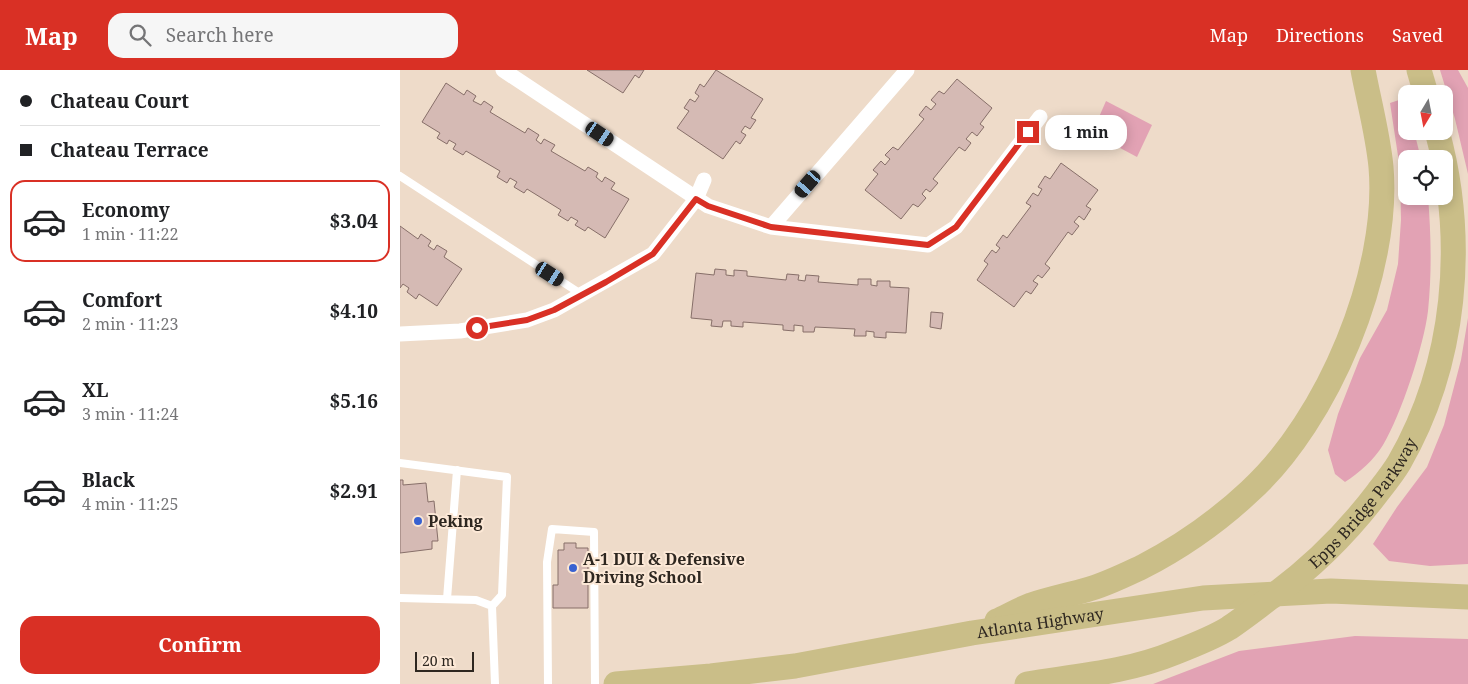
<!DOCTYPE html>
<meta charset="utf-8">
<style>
body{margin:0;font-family:"Noto Serif",serif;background:#f6f6f6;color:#202124;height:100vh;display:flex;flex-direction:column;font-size:19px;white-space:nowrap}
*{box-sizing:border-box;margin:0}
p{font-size:16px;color:#757577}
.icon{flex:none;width:28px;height:28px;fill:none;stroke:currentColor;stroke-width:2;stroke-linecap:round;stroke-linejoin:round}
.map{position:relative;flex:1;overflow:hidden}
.sheet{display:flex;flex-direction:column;background:#fff;width:400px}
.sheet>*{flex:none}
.hud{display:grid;align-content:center;height:110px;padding:0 20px;background:#fff}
.needle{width:32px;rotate:190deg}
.fabs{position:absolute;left:998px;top:15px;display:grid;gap:10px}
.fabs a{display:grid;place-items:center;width:55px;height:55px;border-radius:10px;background:#fff;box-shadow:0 2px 12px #0003;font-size:25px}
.scale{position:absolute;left:15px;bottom:12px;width:59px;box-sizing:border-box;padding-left:5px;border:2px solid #2e2720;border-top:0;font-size:14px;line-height:18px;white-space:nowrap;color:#2e2720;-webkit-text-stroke:4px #fce8d6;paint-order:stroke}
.end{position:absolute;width:22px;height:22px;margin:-11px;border:6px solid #d93025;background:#fff;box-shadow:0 0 0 2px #fff}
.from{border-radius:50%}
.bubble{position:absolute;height:35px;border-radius:15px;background:#fff;box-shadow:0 2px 12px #0003;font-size:16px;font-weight:700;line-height:35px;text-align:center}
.car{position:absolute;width:15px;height:30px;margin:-15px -8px;border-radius:6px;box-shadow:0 0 4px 1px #0007;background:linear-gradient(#222 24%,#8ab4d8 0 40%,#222 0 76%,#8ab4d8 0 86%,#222 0)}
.hud b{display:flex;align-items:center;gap:18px;height:48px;font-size:19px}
.hud b+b{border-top:1px solid #e0e0e0}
.hud i{width:12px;height:12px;background:#202124}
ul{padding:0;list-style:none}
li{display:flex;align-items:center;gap:15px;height:82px;margin:0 10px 8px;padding:0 10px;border:2px solid transparent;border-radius:15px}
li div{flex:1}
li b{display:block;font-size:19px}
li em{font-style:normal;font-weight:700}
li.current{border-color:#d93025}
li>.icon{width:45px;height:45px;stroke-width:1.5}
.primary-button{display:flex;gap:10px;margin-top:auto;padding:10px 20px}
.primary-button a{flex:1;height:58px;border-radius:15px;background:#d93025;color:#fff;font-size:20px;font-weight:700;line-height:58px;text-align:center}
header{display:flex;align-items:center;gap:30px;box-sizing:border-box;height:70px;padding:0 25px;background:#d93025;color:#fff}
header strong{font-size:24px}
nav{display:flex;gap:28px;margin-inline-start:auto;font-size:18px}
.search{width:350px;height:45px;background:#f6f6f6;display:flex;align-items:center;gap:12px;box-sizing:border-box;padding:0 18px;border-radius:15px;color:#757577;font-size:19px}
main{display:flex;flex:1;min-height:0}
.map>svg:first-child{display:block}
.green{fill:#e2a2b4}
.building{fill:#d5bab4;stroke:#876f69}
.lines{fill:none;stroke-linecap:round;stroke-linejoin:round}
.lane{stroke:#fff;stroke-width:8}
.street{stroke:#fff;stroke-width:15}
.primary{stroke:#cabe88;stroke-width:25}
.route{stroke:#d93025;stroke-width:6}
.poi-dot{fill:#3861d1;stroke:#fce8d6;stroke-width:2}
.labels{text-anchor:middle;stroke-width:4;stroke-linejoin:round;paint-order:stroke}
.street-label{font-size:16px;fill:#2e2720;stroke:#fce8d6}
.poi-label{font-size:16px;font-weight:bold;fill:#2e2720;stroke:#fce8d6;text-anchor:start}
</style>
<header>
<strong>Map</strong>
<div class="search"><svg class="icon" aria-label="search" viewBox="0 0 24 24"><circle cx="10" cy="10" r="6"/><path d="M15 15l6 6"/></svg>Search here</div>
<nav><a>Map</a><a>Directions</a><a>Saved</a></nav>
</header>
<main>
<section class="sheet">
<div class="hud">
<b><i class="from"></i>Chateau Court</b>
<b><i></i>Chateau Terrace</b>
</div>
<ul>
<li class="current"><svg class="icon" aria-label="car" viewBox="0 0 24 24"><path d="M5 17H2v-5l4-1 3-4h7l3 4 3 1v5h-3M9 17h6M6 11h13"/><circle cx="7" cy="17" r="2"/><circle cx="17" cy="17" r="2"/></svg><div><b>Economy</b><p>1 min · 11:22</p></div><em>$3.04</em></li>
<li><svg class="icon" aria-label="car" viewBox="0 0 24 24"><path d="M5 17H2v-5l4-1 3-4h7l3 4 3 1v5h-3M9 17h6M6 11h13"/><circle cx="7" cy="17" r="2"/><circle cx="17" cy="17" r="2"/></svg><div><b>Comfort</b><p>2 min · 11:23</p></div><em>$4.10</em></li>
<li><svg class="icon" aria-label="car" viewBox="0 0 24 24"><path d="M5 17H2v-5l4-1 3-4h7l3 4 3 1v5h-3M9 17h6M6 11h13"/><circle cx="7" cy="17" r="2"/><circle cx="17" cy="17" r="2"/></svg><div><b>XL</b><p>3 min · 11:24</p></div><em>$5.16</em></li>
<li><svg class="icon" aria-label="car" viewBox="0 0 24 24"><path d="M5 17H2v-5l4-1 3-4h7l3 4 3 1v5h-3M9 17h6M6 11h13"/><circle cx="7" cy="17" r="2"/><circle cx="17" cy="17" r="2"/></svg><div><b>Black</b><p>4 min · 11:25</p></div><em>$2.91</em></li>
</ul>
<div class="primary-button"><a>Confirm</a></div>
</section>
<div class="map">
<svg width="1068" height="614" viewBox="0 0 1068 614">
<rect width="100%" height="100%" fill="#eedbc9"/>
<path class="green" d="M1040,0H1058L1068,18V104L1055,49Z
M999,30L1006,39V61H1014L1021,89H1006V126H1028C1031,165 1032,202 1028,241C1024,275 1001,345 983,375C974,390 959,403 945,412L935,404L928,380L938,344L960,288L987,240L998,194L1001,150L1000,99L990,33Z
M706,31L752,55L737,87L692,63Z
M1068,248V494L1030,496L989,491L973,474L997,437L1027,397L1044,355L1061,290Z
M955,566L1068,569V614H753L839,581Z"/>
<path class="building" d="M187,0H244L239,8L235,5L223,23Z
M316,0L363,29L351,48L356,50L350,59L345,56L341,62L346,65L340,74L336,71L323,89L277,58L289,41L284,38L290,29L295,32L299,26L295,23L300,14L304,17Z
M557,9L592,38L580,54L584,57L577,66L572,62L566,69L571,73L565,81L559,77L533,109L538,113L530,122L526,119L522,124L526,128L518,137L513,134L501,149L465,120L478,104L473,100L481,91L485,95L490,89L485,85L493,77L498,80L524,49L519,45L526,36L531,40L536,34L531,30L539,21L544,24Z
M46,13L64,25L67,20L76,26L73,31L81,35L84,31L93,37L90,42L125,63L128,58L139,65L136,70L141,74L144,69L155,75L151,81L185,101L188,97L198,103L196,107L202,112L205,107L215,113L211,119L229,129L205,168L188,157L185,161L175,155L178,151L171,147L168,151L158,145L161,140L127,119L124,123L114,117L117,112L110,108L107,113L97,107L100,101L66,81L63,85L53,79L56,74L49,70L47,74L37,68L40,63L22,52Z
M661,93L698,120L686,136L691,139L684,150L679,146L674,152L679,156L672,165L668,162L645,194L650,198L642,208L638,205L633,211L638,214L631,224L626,221L614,237L577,210L588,194L584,191L592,180L596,183L600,178L596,175L603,165L607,168L631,136L626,133L633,123L638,126L642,119L638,117L645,106L650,109Z
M0,156L18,169L21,164L31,171L28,176L34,180L37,175L47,181L44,187L62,199L37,236L19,224L16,229L7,222L9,218L3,214L0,218Z
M315,199L326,200V205L334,206V200L347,201V206L386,210L387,204L399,205L398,210L405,211L406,205L419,206L418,212L458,215V209H471V215L477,216V211H490V217L509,218L506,263L486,262V268L474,267V262L466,261V266H454L455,259L415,257L414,262H403V256L394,255V261L383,260V255L343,252V257L331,256V251H323L322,257L311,256L312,250L291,248L296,203L314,205Z
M531,242L543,243L541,259L530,257Z
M0,410H3V415L26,413L28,432L34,431L38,471H32V479L0,483Z
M164,473H176V478H188V538H153V515H158V480H164Z"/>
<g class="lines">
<path class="lane" d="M0,106L181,224
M0,393L107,407L102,525L92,536
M0,528L76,530L92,536L95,614
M47,529L57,400
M148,614L147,492L152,459L194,462L195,614"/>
<path class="street" d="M103,0L308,136L371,157L528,175L556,157L640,47
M371,157L507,0
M0,264L60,261L127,250L154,240L253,184L296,129L304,110"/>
<g class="primary">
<path d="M1019,0L1026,24"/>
<path d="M597,551C608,546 620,539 631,535C649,529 668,525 686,520C705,515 725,505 742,497C781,477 818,451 850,421C928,350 990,202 981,97C978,65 969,32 963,0"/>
<path id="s1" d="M216,614L311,606L395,596L572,563L803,528L931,521L1068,527"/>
<path id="s2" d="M627,614C676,606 728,602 774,583C792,576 813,568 829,558C844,548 859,536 874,525C915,495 947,463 978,422C985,413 993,403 999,393C1056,294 1067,171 1037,61"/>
</g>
</g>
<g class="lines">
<path class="route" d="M77,258L127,250L154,240L206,212L253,184L296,129L308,136L371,157L528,175L556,157L628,62"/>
</g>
<g class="poi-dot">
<circle cx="18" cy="451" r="5"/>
<circle cx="173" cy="498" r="5"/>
</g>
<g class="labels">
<g class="street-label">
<text dy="6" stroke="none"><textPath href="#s2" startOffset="396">Epps Bridge Parkway</textPath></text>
<text dy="6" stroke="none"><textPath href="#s1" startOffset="429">Atlanta Highway</textPath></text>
</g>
<g class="poi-label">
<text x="28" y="457">Peking</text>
<text x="183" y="495">A-1 DUI &amp; Defensive<tspan x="183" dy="18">Driving School</tspan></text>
</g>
</g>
</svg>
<div class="fabs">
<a><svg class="needle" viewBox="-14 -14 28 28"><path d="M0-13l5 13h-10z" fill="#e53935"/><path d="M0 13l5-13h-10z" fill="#757577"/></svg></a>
<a><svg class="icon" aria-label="locate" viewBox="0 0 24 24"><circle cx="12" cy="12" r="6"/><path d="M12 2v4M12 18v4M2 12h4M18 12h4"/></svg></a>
</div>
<div class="scale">20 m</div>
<i class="end from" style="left:77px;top:258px"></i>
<i class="end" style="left:628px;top:62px"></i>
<div class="bubble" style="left:645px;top:45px;width:82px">1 min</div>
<i class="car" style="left:200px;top:64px;rotate:124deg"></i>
<i class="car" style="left:408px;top:114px;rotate:221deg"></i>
<i class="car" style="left:150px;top:204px;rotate:123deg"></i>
</div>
</main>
